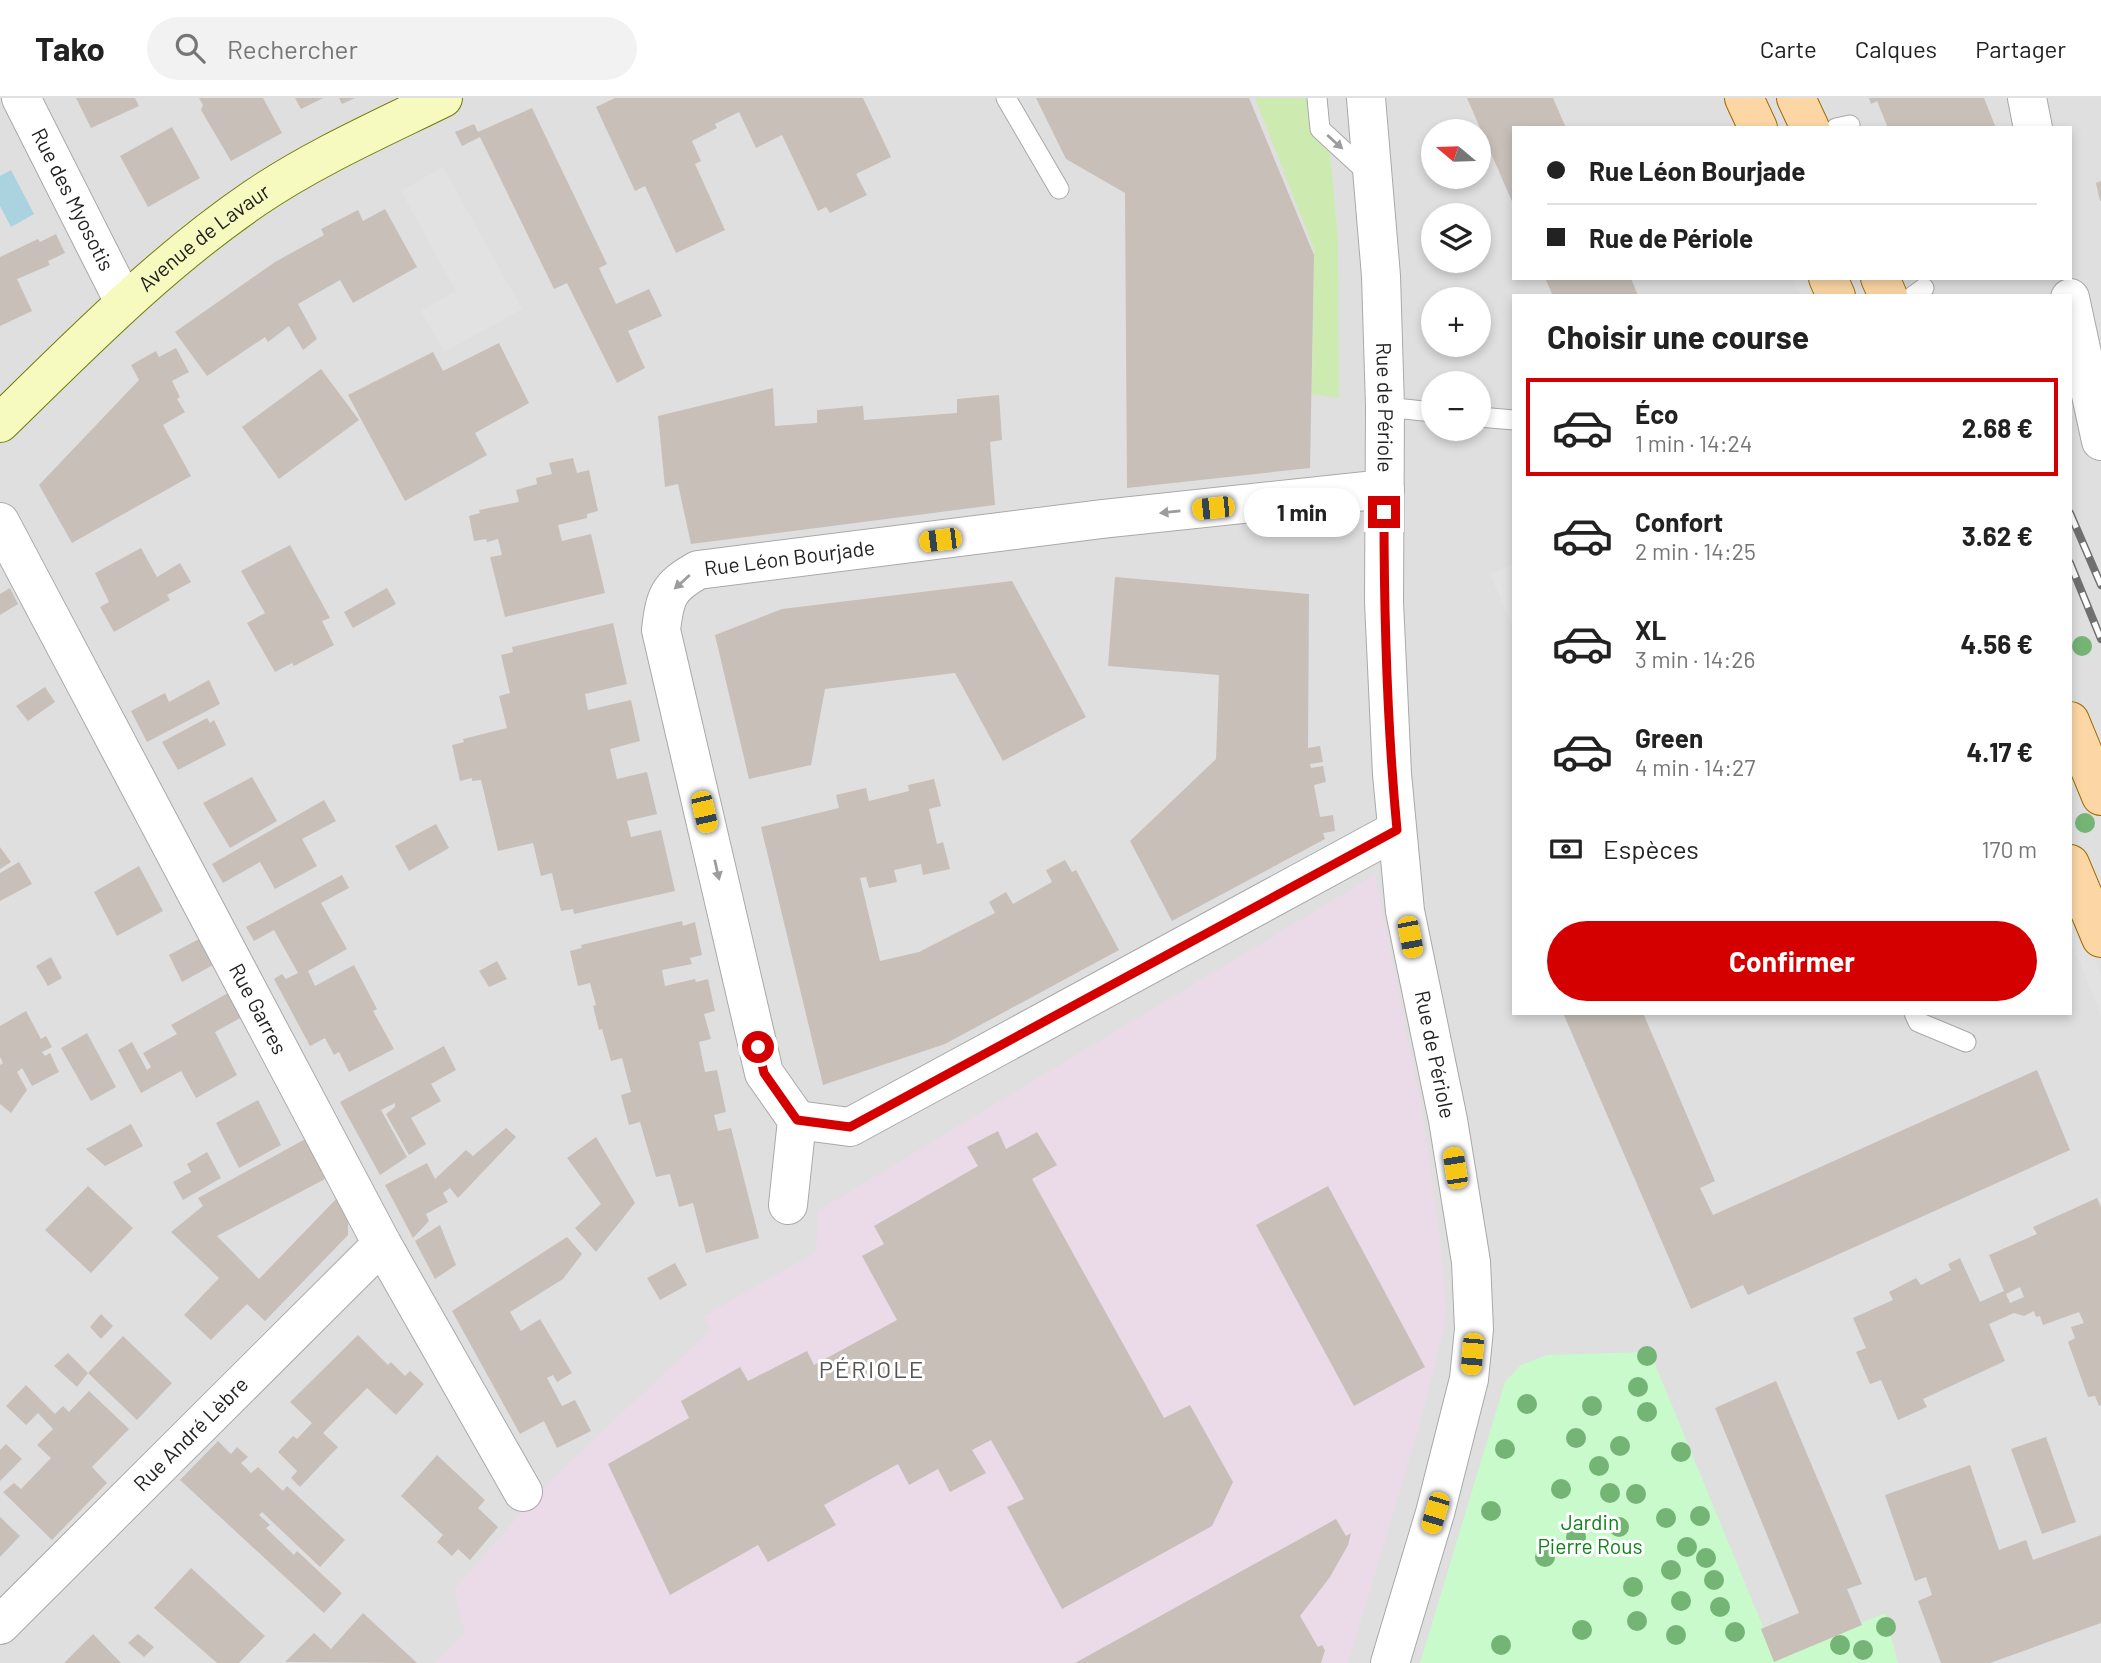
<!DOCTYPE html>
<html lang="fr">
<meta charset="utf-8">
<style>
body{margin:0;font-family:Barlow,sans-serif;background:#f2f2f2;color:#222;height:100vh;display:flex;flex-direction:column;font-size:26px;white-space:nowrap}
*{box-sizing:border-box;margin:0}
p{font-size:23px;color:#767676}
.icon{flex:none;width:38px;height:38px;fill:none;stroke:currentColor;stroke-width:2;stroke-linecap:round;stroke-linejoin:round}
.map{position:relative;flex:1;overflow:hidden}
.panel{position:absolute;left:1512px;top:196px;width:560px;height:721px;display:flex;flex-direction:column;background:#fff;border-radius:0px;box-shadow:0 4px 10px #0003}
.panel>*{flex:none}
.guide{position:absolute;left:1512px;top:28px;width:560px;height:154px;border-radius:0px;box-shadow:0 4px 10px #0003;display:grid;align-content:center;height:154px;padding:0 35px;background:#fff}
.needle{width:46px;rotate:289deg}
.buttons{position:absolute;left:1421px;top:21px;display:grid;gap:14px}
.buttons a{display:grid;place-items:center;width:70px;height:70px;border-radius:50%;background:#fff;box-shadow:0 4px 10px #0003;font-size:35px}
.end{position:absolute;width:32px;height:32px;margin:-16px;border:9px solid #d40000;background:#fff;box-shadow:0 0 0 4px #fff}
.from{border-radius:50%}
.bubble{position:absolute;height:49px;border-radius:24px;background:#fff;box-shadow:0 4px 10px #0003;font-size:23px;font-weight:700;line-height:49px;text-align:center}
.car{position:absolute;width:21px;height:42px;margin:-21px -10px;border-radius:9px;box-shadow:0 0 5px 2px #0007;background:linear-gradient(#f5c518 24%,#345 0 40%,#f5c518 0 76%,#345 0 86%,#f5c518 0)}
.guide b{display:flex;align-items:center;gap:24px;height:66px;font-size:26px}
.guide b+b{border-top:2px solid #e0e0e0}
.guide i{width:18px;height:18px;background:#222}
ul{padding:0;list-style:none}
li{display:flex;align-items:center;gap:21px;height:98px;margin:0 14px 10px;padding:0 21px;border:4px solid transparent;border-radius:0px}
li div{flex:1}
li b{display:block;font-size:26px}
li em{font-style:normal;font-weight:700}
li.on{border-color:#d40000}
li>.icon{width:63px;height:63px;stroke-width:1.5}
h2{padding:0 35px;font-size:32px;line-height:84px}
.pay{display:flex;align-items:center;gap:18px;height:77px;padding:0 35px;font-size:26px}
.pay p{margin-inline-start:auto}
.button{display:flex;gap:14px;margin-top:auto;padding:14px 35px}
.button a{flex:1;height:80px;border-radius:42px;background:#d40000;color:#fff;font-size:28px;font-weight:700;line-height:80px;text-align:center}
header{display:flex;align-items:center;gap:42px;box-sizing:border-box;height:98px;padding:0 35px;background:#fff;border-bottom:2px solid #e0e0e0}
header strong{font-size:33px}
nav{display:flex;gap:38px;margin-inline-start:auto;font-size:24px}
.search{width:490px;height:63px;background:#f2f2f2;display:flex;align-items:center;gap:18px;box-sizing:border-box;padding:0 24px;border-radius:38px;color:#767676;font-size:26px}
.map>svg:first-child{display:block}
.residential{fill:#e0dfdf;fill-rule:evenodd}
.industrial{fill:#ebdbe8}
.grass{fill:#cdebb0}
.park{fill:#c8facc}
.parking{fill:#e2e2e2}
.water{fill:#aad3df}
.building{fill:#c7bfb8;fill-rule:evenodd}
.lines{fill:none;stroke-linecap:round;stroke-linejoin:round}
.lane-casing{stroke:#a9a9a9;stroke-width:21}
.street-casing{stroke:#a9a9a9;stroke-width:40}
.secondary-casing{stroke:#707d05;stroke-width:40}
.primary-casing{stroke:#a06b00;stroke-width:40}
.lane{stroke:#fff;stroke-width:19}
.street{stroke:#fff;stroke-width:38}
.secondary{stroke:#f7fabf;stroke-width:38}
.primary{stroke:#fcd6a4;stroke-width:38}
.rail-casing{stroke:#707070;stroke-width:8}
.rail{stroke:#fff;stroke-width:5;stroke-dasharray:16;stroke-linecap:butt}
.tree{fill:#74b475}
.oneway{fill:#9c9c9c}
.route{stroke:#d40000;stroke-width:9}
.labels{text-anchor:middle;stroke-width:6;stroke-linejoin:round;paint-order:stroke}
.street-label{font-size:21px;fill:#222;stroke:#fff}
.park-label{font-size:21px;fill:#0c8416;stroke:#fff}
.quarter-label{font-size:24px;letter-spacing:2px;fill:#555;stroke:#fff}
</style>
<header>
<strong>Tako</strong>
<div class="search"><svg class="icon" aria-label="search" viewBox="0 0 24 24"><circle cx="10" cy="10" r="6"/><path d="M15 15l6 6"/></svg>Rechercher</div>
<nav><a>Carte</a><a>Calques</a><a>Partager</a></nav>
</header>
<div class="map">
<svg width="2101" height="1565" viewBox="0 0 2101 1565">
<rect width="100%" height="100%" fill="#f2efe9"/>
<path class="residential" d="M0,0H2101V1565H0ZM1514,30H2070V180H1514ZM1433,33H1479V79H1433ZM1433,117H1479V163H1433ZM1514,198H2070V915H1514ZM1433,201H1479V247H1433ZM1433,285H1479V331H1433Z"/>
<path class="industrial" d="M1375,777L1422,1012L1440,1139L1446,1210L1444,1230L1417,1336L1348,1565H435L465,1536L454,1492L548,1385L711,1232L704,1218L816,1154L818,1113Z"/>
<path class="grass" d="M1255,0H1308L1313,39L1330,55L1338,141L1339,300L1312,296L1314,151Z"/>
<path class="park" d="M1650,1254L1763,1529L1761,1531L1774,1563L1885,1515L1898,1565H1420L1505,1284L1521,1267L1547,1257Z"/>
<path class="parking" d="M443,69L522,211L444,254L421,213L456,193L401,93Z
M1792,180H1807L1815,198H1800Z
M1514,466V533L1490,476Z
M2070,802L2101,877V917L2070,841Z"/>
<path class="water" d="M11,72L34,116L11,129L0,108V78Z"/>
<path class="building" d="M76,0H135L139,8L91,30Z
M199,0H263L282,35L231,63L201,12L203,7Z
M295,0H323L301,11Z
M339,0H355L342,6Z
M615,0H863L891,59L856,76L867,97L830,115L826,109L818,113L782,37L756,50L739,14L715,26L717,30L692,43L701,63L695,66L725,132L676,155L645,88L635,93L596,9Z
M1036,0H1249L1314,157L1310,370L1127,390L1125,95L1066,61Z
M1467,0H1553L1566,30H1514V108Z
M1869,0H1984L1996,30H1888L1877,3L1871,6Z
M532,10L607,166L599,170L616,206L649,191L662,218L628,233L645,270L617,285L567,185L554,191L480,39L462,48L455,34L474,26L478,34Z
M172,29L200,80L148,109L120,58Z
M2101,83V103H2100L2096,85Z
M385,111L417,169L353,205L340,182L298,206L317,241L303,252L289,228L268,244L265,239L207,278L175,234L275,164L324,137L321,131L358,112L363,123Z
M56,136L65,155L48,163L50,167L17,181L32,213L0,228V159L38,141L40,144Z
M1545,180H1631L1638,198H1553Z
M499,245L529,305L475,335L487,357L405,403L348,297L433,254L443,273Z
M176,250L189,274L172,283L180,299L177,301L185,314L163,327L191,378L72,445L39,387L139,282L131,267L156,253L159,259Z
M321,271L359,322L279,381L242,329Z
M773,290L775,328L817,325V312L863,308L864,322L957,315V301L999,297L1002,342L990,344L995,407L691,446L678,386L665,389L658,318Z
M573,360L577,375L589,372L598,413L587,416V420L558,427L562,443L591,436L605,495L505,519L490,459L502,457L498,441L487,444L486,441L474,443L469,418L480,415L479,412L519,404L516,392L537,386L536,380L552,376L549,365Z
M290,447L330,520L322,523L334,547L294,568L292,565L275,574L247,525L265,515L241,473Z
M141,450L157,479L180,465L191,484L167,497L170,502L114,534L100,509L109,504L95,475Z
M1115,479L1309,496L1308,650L1320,648L1323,664L1310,666L1311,670L1323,668L1326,684L1314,687L1320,719L1333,717L1335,733L1323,735L1325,741L1172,823L1130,743L1216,661L1219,577L1108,568Z
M1012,483L1086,619L1003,663L955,575L825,591L811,667L749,681L715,537L782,511Z
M10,490L18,506L0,517V496Z
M387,490L396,506L353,530L344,514Z
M613,525L627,586L585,596L588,612L631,602L640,643L610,651L617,681L647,674L657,716L627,723L631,739L661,732L675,793L574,816L573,811L561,813L552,775L541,778L533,745L498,753L481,682L472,683V680L460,683L452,647L464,644L463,641L507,630L499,598L510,595L501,557L513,554L512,549Z
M209,582L220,606L147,644L131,613L165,595L169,604Z
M45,589L55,604L28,623L16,608Z
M207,620L210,625L214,622L226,647L178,672L162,644Z
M252,679L277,723L230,750L203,705Z
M934,681L941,708L929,711L937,746L943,744L950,771L923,777L921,766L894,772L897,784L869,790L866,779L860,780L880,863L919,854L995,815L989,804L1006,794L1013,806L1052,784L1046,772L1065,762L1072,774L1076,772L1119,852L945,946L823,987L761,729L839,710L836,697L866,690L869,703L909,693L908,687Z
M324,702L336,723L302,741L317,768L275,791L260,764L223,785L212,766Z
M436,726L449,750L409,773L395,748Z
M0,749L11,764L0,771Z
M19,764L32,786L0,803V775Z
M139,768L163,813L117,838L94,794Z
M342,777L349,790L321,805L347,851L308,873L315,888L354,867L377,911L373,913L394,951L349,974L339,954L334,957L325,940L310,948L274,881L282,876L286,881L298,875L274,832L254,843L246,829Z
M682,823L683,828L695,824L702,857L690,860L692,866L662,872L665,888L695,881L696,884L708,881L715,913L704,916L711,941L699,944L705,974L717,972L726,1014L714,1017L718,1033L731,1030L759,1140L706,1155L693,1105L679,1109L670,1076L656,1079L640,1024L629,1027L621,997L631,994L622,960L611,963L602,931L599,932L593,908L596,907L590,885L578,888L570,853L582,850L581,847Z
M199,841L213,867L182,884L169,857Z
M51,859L62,880L48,888L36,868Z
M497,863L507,881L489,889L479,873Z
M228,895L242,919L215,934L237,977L196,1000L181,973L141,995L118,952L132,944L147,972L151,969L143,955L177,936L171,927Z
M26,913L41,941L46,938L52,949L42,954L45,958L50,955L59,974L32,988L22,970L17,974L27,992L11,1015L0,1006V967L3,965L0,959V928Z
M1563,915H1643L1715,1083L1700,1090L1713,1117L2037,972L2070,1052L1748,1197L1743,1187L1691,1211Z
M87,935L116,989L91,1003L61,950Z
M444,948L456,972L431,986L441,1003L411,1020L426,1046L409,1057L386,1016L395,1009V1005L381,1012L407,1059L380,1077L340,1004Z
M258,1002L281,1047L239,1070L216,1025Z
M131,1026L143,1048L105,1068L86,1051Z
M506,1030L516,1039L458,1100L450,1090L443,1095L448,1104L426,1116L429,1123L413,1140L385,1087L427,1065L435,1081L466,1052L473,1058Z
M998,1033L1006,1051L1037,1034L1057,1067L1032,1081L1164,1320L1190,1307L1233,1384L1212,1428L1062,1511L1007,1409L1024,1401L991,1342L972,1352L986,1375L950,1394L938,1371L909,1387L898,1366L824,1407L836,1427L768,1464L758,1447L670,1497L608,1366L689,1320L681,1303L740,1269L748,1283L807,1253L814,1267L897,1222L862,1158L884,1146L874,1128L978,1068L967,1049Z
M596,1039L635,1105L596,1154L575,1130L601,1106L567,1060Z
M307,1040L327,1080L217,1138L259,1181L338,1099L348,1116V1137L265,1223L247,1206L211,1242L184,1217L219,1180L171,1134L203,1108L198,1100Z
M207,1054L221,1080L183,1102L173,1084L191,1074L187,1066Z
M88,1088L133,1130L91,1175L45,1132Z
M1328,1088L1425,1269L1354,1308L1256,1127Z
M2097,1100L2101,1109V1307L2099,1308L2095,1298L2088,1299L2068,1244L2075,1240L2071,1229L2084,1225L2079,1214L2043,1227L2040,1218L2036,1219L2034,1213L2024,1218L2014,1215L1989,1226L2005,1263L1923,1301L1927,1309L1898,1322L1881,1282L1870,1286L1856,1254L1866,1250L1853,1220L1893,1202L1889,1194L1916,1180L1921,1187L1951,1172L1948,1166L1960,1160L1980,1204L2004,1193L1989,1157L2037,1136L2033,1129ZM2020,1189L2024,1199L2010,1205L2006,1196Z
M440,1127L456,1167L435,1181L415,1143Z
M567,1139L582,1156L563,1181L510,1214L521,1233L540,1221L572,1275L557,1284L553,1277L547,1280L562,1308L575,1302L591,1333L557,1350L544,1323L520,1336L452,1213Z
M675,1165L687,1187L660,1202L647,1180Z
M101,1216L113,1228L101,1241L90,1229Z
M358,1237L388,1267L391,1264L405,1278L410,1273L424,1286L396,1317L367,1290L323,1335L338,1349L300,1389L291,1380L297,1373L278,1354L293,1338L297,1341L312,1325L290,1304Z
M123,1238L172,1285L137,1322L88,1275Z
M68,1255L88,1275L77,1289L54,1268Z
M1776,1283L1862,1486L1847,1491L1862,1527L1774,1564L1761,1531L1799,1515L1715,1310Z
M26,1287L55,1316L63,1308L69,1314L89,1293L129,1331L92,1369L107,1385L52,1442L3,1394L14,1385L21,1391L51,1360L37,1347L53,1331L38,1315L26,1327L6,1308Z
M2046,1339L2076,1424L2042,1436L2011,1351Z
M218,1343L231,1356L237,1349L248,1359L241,1365L251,1375L258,1369L283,1393L287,1388L345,1442L320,1469L262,1414L259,1417L270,1427L266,1430L294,1457L297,1453L342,1495L324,1515L180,1382Z
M6,1346L22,1361L0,1383V1352Z
M437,1357L485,1402L478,1410L498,1429L470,1462L458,1451L452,1458L437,1444L443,1437L401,1398Z
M1970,1367L1999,1452L2026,1442L2033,1462L2101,1437V1525L1990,1565H1941L1918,1503L1932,1497L1926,1479L1915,1483L1885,1397Z
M0,1419L20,1438L0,1459Z
M1336,1421L1346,1438L1351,1435L1348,1447L1330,1479L1300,1518L1318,1549L1322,1547L1325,1552L1321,1565H1075Z
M191,1470L265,1538L239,1565H217L154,1510Z
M363,1515L417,1565L285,1564L314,1535L331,1551Z
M93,1536L121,1565H64Z
M138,1536L154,1549L144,1559L128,1545Z"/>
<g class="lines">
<defs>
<path id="lane" d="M1006,0L1059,91
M1317,0L1320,31L1371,78
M1836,30L1850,27
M1913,198L1924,190
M1385,309L1433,314
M1479,319L1514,322
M1914,915L1918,924L1966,944"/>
<g id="street">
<path id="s1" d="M21,0L124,204"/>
<path id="s2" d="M1366,0L1381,178L1385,309L1384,504L1392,676L1405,813L1448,1022L1471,1164L1474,1231L1469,1281L1435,1415L1390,1565"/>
<path d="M2027,0L2033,30"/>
<path d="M2070,200L2101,343"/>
<path id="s3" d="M0,424L382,1146L523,1394"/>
<path d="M797,1022L850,1029L1397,732"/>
<path id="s4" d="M788,1107L797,1022L764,975L661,532C665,498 668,489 698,472L1102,421L1385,391"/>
<path id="s5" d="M0,1527L382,1146"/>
</g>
<g id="secondary">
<path id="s6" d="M0,325C81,246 161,164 255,100C314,60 380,31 443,0"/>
</g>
<path id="primary" d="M1744,0L1758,30
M1796,0L1810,30
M1828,180L1836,198
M1880,180L1888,198
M2070,623L2101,698
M2070,766L2101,840"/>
</defs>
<use href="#lane" class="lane-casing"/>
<use href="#street" class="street-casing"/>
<use href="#secondary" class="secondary-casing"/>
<use href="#primary" class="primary-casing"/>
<use href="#lane" class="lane"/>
<use href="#street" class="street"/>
<use href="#secondary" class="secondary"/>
<use href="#primary" class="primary"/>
<defs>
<path id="rail" d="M2070,415L2101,487
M2070,465L2101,541"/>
</defs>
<use href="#rail" class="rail-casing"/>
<use href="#rail" class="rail"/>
</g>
<g class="tree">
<circle cx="2082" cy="548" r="10"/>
<circle cx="2085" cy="725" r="10"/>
<circle cx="1647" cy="1258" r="10"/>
<circle cx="1638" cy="1289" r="10"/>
<circle cx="1527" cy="1306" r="10"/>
<circle cx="1592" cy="1308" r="10"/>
<circle cx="1647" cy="1314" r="10"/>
<circle cx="1576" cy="1340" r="10"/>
<circle cx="1620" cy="1348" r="10"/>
<circle cx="1505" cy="1351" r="10"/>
<circle cx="1681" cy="1354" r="10"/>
<circle cx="1599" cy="1368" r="10"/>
<circle cx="1561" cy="1391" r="10"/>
<circle cx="1610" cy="1395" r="10"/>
<circle cx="1636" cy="1396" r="10"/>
<circle cx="1491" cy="1413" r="10"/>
<circle cx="1700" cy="1418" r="10"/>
<circle cx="1666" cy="1420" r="10"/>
<circle cx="1619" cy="1429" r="10"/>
<circle cx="1576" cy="1439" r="10"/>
<circle cx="1687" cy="1449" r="10"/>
<circle cx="1545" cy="1459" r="10"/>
<circle cx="1706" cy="1460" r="10"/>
<circle cx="1671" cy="1472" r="10"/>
<circle cx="1714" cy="1482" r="10"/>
<circle cx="1633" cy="1489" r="10"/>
<circle cx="1681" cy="1503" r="10"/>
<circle cx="1720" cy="1509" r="10"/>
<circle cx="1637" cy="1523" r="10"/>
<circle cx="1886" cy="1529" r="10"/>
<circle cx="1582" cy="1532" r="10"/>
<circle cx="1735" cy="1534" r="10"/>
<circle cx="1676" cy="1537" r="10"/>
<circle cx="1501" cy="1547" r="10"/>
<circle cx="1840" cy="1547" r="10"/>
<circle cx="1863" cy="1552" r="10"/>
</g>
<defs><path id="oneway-solid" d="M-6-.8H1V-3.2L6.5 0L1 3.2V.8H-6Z" transform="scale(1.75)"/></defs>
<g class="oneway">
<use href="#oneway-solid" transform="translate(1335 44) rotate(42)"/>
<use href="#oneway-solid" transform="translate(1170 414) rotate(174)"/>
<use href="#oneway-solid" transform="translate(682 484) rotate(138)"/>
<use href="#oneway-solid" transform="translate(717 772) rotate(77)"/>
</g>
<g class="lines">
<path class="route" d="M758,949L764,975L797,1022L850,1029L1397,732C1387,626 1384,520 1384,414"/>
</g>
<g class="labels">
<g class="street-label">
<text dy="7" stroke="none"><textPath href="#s1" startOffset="114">Rue des Myosotis</textPath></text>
<text dy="7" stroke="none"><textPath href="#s6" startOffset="276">Avenue de Lavaur</textPath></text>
<text dy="7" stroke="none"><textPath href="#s2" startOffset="310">Rue de Périole</textPath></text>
<text dy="7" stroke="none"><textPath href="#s4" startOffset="765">Rue Léon Bourjade</textPath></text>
<text dy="7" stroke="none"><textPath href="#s3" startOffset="551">Rue Garres</textPath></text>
<text dy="7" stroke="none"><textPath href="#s2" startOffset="961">Rue de Périole</textPath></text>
<text dy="7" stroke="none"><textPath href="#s5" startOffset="270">Rue André Lèbre</textPath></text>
</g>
<g class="park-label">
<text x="1590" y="1432">Jardin<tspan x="1590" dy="24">Pierre Rous</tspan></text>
</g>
<g class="quarter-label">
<text x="872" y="1280">PÉRIOLE</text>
</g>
</g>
</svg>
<div class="buttons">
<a><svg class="needle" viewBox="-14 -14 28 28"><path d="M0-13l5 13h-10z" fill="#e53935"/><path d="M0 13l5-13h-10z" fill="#767676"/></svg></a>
<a><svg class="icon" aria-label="layers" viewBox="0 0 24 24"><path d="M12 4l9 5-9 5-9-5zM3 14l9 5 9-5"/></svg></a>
<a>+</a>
<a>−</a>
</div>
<i class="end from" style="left:758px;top:949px"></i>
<i class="end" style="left:1384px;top:414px"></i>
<div class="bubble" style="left:1244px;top:390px;width:116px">1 min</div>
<i class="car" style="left:1213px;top:410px;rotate:264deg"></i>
<i class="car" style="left:940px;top:442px;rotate:263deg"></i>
<i class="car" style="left:704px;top:714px;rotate:167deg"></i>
<i class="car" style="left:1410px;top:839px;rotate:169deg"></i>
<i class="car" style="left:1455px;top:1070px;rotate:351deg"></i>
<i class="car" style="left:1472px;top:1256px;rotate:185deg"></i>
<i class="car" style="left:1435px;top:1415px;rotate:197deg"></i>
<div class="guide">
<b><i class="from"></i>Rue Léon Bourjade</b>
<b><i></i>Rue de Périole</b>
</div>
<section class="panel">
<h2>Choisir une course</h2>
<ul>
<li class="on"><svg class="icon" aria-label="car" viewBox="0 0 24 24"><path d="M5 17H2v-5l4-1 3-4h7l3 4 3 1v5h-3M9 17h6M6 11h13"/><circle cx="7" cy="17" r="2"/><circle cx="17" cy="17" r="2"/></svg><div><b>Éco</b><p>1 min · 14:24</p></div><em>2.68 €</em></li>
<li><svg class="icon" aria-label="car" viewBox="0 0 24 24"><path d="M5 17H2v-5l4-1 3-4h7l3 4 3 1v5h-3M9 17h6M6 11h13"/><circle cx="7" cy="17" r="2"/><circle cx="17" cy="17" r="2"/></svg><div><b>Confort</b><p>2 min · 14:25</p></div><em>3.62 €</em></li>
<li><svg class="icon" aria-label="car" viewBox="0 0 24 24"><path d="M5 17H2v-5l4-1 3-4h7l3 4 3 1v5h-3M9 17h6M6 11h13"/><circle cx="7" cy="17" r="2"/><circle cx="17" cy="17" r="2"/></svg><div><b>XL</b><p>3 min · 14:26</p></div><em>4.56 €</em></li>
<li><svg class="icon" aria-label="car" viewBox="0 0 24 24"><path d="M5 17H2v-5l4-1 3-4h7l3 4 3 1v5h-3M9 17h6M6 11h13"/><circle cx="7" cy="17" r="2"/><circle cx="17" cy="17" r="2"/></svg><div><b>Green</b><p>4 min · 14:27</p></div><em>4.17 €</em></li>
</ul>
<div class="pay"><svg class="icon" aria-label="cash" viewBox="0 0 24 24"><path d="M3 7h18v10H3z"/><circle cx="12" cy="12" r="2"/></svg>Espèces<p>170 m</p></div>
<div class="button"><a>Confirmer</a></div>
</section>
</div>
